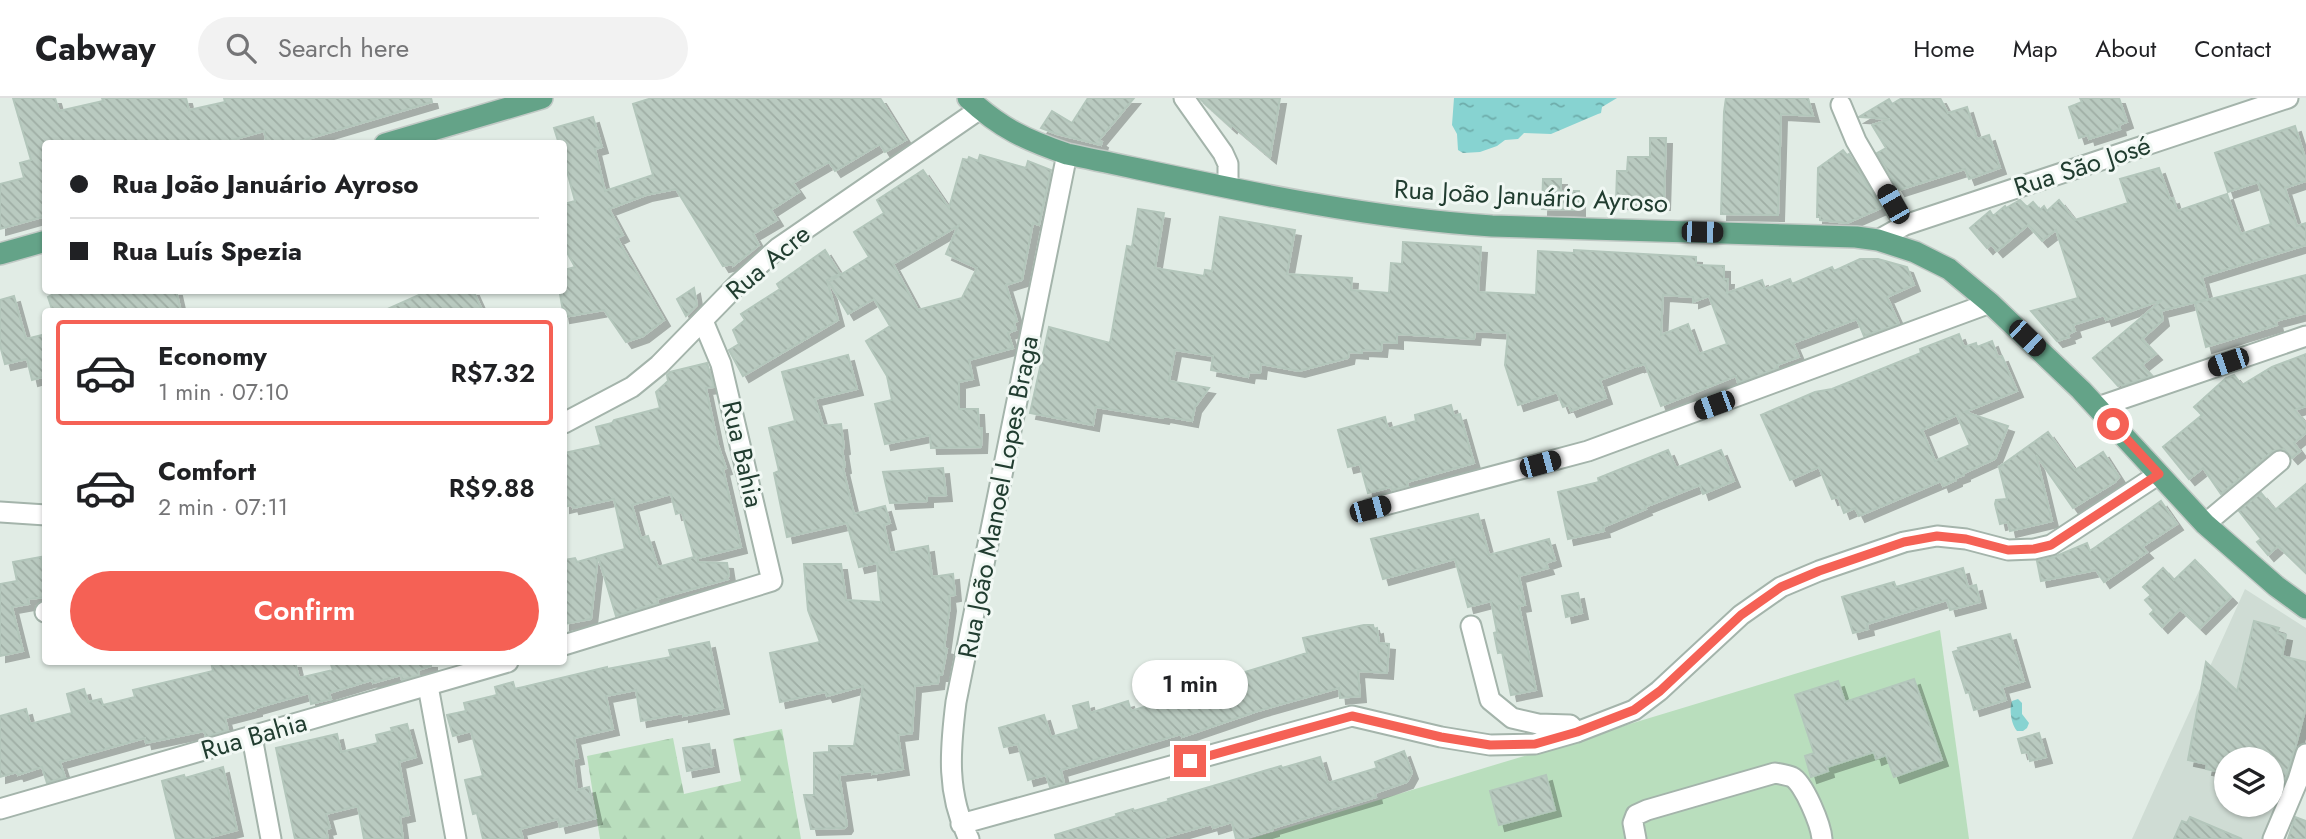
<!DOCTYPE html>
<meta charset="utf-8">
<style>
body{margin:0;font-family:Jost,sans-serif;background:#f2f2f2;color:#202124;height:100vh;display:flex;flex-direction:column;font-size:26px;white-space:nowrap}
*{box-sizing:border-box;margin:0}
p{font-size:23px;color:#757577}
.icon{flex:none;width:38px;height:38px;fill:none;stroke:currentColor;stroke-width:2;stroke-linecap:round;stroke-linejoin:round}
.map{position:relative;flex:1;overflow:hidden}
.sheet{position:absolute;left:42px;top:210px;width:525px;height:357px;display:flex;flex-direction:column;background:#fff;border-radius:7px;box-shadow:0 2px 5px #0004}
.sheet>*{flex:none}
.guide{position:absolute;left:42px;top:42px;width:525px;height:154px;border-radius:7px;box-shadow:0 2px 5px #0004;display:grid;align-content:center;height:154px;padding:0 28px;background:#fff}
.controls{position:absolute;left:2214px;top:649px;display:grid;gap:14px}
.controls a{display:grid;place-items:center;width:70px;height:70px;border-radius:50%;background:#fff;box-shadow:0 2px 5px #0004;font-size:35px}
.end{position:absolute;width:32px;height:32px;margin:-16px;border:9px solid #f56155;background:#fff;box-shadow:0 0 0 4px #fff}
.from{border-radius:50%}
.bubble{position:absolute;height:49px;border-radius:24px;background:#fff;box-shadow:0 2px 5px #0004;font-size:23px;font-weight:600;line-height:49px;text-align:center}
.car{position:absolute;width:21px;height:42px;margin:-21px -10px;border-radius:9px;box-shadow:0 0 5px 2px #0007;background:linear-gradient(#222 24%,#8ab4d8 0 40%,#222 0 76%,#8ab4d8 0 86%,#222 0)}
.guide b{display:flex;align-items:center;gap:24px;height:66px;font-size:26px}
.guide b+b{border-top:2px solid #e0e0e0}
.guide i{width:18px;height:18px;background:#202124}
ul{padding:12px 0 0;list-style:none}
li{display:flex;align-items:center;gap:21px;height:105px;margin:0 14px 10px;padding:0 14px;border:4px solid transparent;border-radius:7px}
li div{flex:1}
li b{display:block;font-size:26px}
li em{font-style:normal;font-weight:600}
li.selected{border-color:#f56155}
li>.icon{width:63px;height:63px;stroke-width:1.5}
.action{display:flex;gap:14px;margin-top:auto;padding:14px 28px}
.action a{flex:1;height:80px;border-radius:42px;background:#f56155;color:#fff;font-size:28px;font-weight:600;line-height:80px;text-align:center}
header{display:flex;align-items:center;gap:42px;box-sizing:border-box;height:98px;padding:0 35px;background:#fff;border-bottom:2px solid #e0e0e0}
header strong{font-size:33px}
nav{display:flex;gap:38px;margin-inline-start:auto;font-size:24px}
.search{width:490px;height:63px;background:#f2f2f2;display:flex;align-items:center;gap:18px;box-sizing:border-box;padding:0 24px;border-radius:38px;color:#757577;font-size:26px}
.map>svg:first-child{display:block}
.built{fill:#cfdcd4;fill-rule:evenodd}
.grass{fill:#b9debd}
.forest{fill:url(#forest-firs)}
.water{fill:url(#water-ripples)}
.building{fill:url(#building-back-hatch);stroke:#b3c6bb;stroke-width:2;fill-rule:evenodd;filter:url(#shadow)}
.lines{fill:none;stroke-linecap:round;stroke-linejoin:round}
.minor-casing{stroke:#a4b4ab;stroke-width:23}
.major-casing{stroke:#c1c9c5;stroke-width:24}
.minor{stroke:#fff;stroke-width:19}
.major{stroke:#64a388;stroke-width:21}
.route{stroke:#f56155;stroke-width:9}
.labels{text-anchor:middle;stroke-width:6;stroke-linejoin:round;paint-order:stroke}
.street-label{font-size:26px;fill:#213d30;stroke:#f1f8f4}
</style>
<header>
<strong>Cabway</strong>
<div class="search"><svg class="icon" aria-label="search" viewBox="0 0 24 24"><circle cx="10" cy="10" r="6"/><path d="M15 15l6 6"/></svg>Search here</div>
<nav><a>Home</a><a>Map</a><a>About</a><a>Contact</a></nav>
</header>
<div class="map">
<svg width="2306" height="741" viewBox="0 0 2306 741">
<defs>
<pattern id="forest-firs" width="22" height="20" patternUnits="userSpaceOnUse" patternTransform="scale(1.75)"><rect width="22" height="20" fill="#b9debd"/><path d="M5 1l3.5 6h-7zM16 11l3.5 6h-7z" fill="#9fbfa3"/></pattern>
<pattern id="water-ripples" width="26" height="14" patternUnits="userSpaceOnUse" patternTransform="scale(1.75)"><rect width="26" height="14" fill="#87d3d1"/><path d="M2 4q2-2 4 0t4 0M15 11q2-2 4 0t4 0" fill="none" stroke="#6eacaa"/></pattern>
<pattern id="building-back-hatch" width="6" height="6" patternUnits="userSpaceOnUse" patternTransform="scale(1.75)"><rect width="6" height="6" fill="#b9cac0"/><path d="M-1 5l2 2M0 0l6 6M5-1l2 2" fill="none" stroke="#9faea5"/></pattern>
<filter id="shadow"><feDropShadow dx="6" dy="6" stdDeviation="0" flood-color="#0004"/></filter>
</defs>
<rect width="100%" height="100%" fill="#e1ece5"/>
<path class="built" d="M2245,491L2306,530V661L2275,741H2132ZM2226,662H2272V707H2226Z"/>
<path class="grass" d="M1940,532L1969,741H1250Z"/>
<path class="forest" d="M782,631L801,741H600L587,658L673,640L684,696L741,683L733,641Z"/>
<path class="water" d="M1454,0H1617L1602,9L1601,15L1598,16L1551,36L1524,35L1518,41L1505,42L1497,48L1480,54L1463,55L1458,52L1457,36L1452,27Z
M2018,601L2022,605V616L2029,625L2027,630L2023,633H2017C2011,626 2009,611 2012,603Z"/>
<path class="building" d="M13,0H55L59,13L103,3L102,0H186L189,12L225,4L224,0H431L432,4L291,46H267L264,33L219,46H46V118L0,131V86L24,80L20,65L31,62Z
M652,0H880L906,42L885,54L880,46L835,73L829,64L793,85L799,94L771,112L777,122L753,136L759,147L733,168L732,166L723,168L676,91L646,97L609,111L623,137L617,140L664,222L643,238L626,244L604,212L564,219L560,196H562L561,192H564V172L575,169L564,149V106L575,103L564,62V46H559L554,30L593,19L602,49L595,51L605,93L653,77L633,6Z
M1088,0H1134L1099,42L1102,44L1101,47L1057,36L1041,30L1052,13L1072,25Z
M1199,0H1280L1270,59L1232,27L1231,29Z
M1726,0H1808L1813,18L1781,16L1778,117L1721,116L1724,14Z
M1902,0H1940L1948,15L1967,9L1977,41L1989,37L2000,70L1969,81L1965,71L1899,92L1877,55L1886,50L1872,27L1890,21L1859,19L1889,1L1892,6Z
M2080,0H2119L2127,24L2119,27L2120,31L2089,41L2088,37L2079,40L2069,9L2082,4Z
M2295,28L2306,63V83L2285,90L2297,128L2306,125V147L2202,179L2208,201L2161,213L2163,222L2142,241L2156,256L2142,267L2152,278L2122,288L2121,286L2118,288L2093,260L2162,202L2106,222L2104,217L2073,227L2075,233L2068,236L2069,239L2057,243L2031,213L2078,200L2056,132L2042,143L2028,127L1997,153L1991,146L1987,150L1970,130L1990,113L1993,118L2005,108L2006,110L2020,102L2027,109L2033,104L2040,112L2044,108L2047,113L2059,102L2075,122L2128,105L2120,81L2159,70L2170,101L2173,100L2177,113L2227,96L2241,136L2271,126L2258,84L2228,94L2215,55Z
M1650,40H1666L1664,106L1616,105L1617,73H1627L1628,59H1650Z
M1843,52L1847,57L1849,56L1881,110L1847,125L1820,122V119H1817L1818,70Z
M980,57L1026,70L1028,63L1051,72L1039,127L1033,125L1022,182L1006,187L1017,223L1014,224L1016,232L1008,235L1013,250L969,262L973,281L959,284V311H978L979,330H982L981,349L931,350L930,337L885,346L875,306L892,302L887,278L866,243L890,228L874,201L848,216L829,184L869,159L854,134L884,115L877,102L923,72L949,110L963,61L968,62L969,59L978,63ZM958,128L946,156L977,170L962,200L918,212L893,166Z
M1543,81H1561V93H1579V112L1542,111Z
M1138,111L1164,115L1155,170L1204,178L1205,172L1212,173L1220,119L1295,132L1287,176L1352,180L1351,192L1389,195L1391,165L1402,166L1403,144L1481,149L1478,194L1536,197L1538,153L1574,155V152L1696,159V167L1724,168V181H1728L1727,195L1762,182L1765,191L1790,181L1792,186L1832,169L1834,173L1860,161H1878L1907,169L1914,187L1887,199L1899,226L1864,238L1857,221L1793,245L1799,259L1777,267L1778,270L1738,285L1736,278L1661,308L1645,266L1639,268V267L1600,282L1606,300L1571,313L1568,307L1563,309L1557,294L1518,307L1505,267L1508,235L1475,233L1474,241L1397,236V245L1382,244L1381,253L1362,252V255L1349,254L1348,260L1299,273L1261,266L1260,275L1249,274L1248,279L1211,272L1213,258L1175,252L1169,283L1209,290L1195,309L1192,323L1164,318L1163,320L1096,309L1093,327L1030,315L1049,229L1110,245L1127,148L1132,149ZM1663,197L1693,199V204L1709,198L1727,246L1699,256L1688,226L1661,237Z
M825,152L840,176L827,182L838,222L743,278L729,252L739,246L733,232L745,222L741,216L780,191L777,186Z
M2306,177V215L2276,223L2277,227L2206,249L2195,205Z
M694,190L697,207L686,218L677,201Z
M50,192H176L181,214H53L48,199L52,197Z
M430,192H473L483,214H381Z
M14,198L26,241L46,236V278L32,282L27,261L5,266L0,247V202Z
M1959,236L1964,249L1976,245L1977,249L1992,243L1998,259L2002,258L2017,293L1965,314L2008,328L1995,361L1964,375V377L1956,380V382L1943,388L1941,383L1859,418L1855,410L1844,415L1838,399L1832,401L1819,369L1790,382L1761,317L1815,294L1832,291L1921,255L1920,251ZM1957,317L1970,347L1935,363L1922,332Z
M2306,256V308L2295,312L2306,326V335L2294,345L2300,353L2292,360L2284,351L2273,353L2221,396L2203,370L2189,381L2163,349L2202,317L2194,309L2226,280L2234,277L2242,287L2272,269Z
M848,257L857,291L815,301L823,328L841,326L844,350L842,351L845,369L843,370L854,416L885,408L890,425L884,427L890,455L928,448L932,479L953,476L955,497L949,498L950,507L944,550L947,551L942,577H939L938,585L915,588L912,635L898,637L903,671L872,676V673L839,677L847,727L845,730L811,731L804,697H814V655L829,654V648H854L863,588L827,598L825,594L780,604L770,555L820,544L808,512L804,466H841L846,502L881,504L877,465L859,469L847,425L787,439L774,375L779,373L769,330L795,323L782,274Z
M707,265L714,289L706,290L718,347L726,370L723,371L741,449L698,460V464L727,465L729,478L727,479L728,481L657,501L658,505L616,518L598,458L625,451L614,401L573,410L572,407L564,409V355L601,347L596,329L612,325L614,322L660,310L656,294L668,283L667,277L670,274ZM671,396L676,416L682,414L694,459L658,469L648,438L641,440L632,407Z
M1451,307L1454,318L1460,316L1474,365L1407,384L1408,388L1392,392L1391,389L1368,395L1360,366L1348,369L1338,332L1385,319L1388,331L1416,323L1415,317Z
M2048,334L2075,372L2103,354L2119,379L2115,384L2073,410L2036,357L2052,423L2010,433L2008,424L2000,426L1995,406L1996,402L2007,401L1999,369Z
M1668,352L1676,370L1721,352L1734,383L1703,396L1700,387L1645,409L1646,411L1603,429L1604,433L1568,441L1558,394L1599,384L1598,380Z
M943,370L946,397L927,398V403L890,405L883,374Z
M2306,386V475L2278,448L2268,457L2257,444L2261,441L2239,413L2261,395L2275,412Z
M2161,403L2177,426L2142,449L2147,454L2104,484L2096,472L2041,483L2037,463L2054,459L2087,445L2090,453Z
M1478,416L1489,457L1549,441L1555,462L1546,465L1548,470L1519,478L1525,507L1519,508L1536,592L1511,597L1502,554L1498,555L1494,535L1497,534L1491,503L1468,509L1455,461L1383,481L1371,441Z
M598,458L591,521L564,526V462L575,460L577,464Z
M41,459L43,473H46V499L28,501L29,506L12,509L23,553L0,558V486L17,483L13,464Z
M2195,462L2231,499L2200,530L2180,511L2162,529L2150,516L2154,512L2145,502L2151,497L2143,489L2163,470L2174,482Z
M1963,470L1968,489L1976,487L1980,504L1950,512L1947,502L1867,526L1868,531L1853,535L1842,499L1894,484L1896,489Z
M1578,495L1582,515L1566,519L1562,498Z
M2254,523L2279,530L2277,535L2286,537L2282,558L2306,564V609L2295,650L2284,685L2272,682V662H2226V675L2206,671L2207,666L2188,662L2206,564L2237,593Z
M1364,527H1373L1374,531L1377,530L1379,545L1389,546L1387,575L1358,573L1360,598L1340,600L1339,590L1258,613L1182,639L1181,636L1061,672L1064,685L1050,689L1046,677L1028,682L1018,646L1004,649L999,630L1044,617L1051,639L1079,631L1073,608L1088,604L1090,615L1128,603L1131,613L1163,603L1165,608L1212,594L1209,585L1307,555L1303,540Z
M2010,536L2024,583L2002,589L2006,602L1974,612L1969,594L1966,595L1953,554L1959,552L1958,550Z
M709,544L723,610L683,618V615L641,623L636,592L606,598L613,631L574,640L578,660L573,661L577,692L589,689L596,720L560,729L558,721L520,731L523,741H483L477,715L473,716L465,682L483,678L471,633L453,638L447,617L466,613L464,605L497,597L495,589L513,584L515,591L607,569V571L671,559L669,552Z
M211,564H295L299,580L333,572L330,564H431V568L418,572L419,577L402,582L401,577L373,585L372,582L329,595L331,601L311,606L309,595L256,610V612L225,620L228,632L206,639L204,633L146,645L145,640L60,664L65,679L47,685L42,669L18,677L17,674L0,679V618L26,611L30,626L72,615L67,596L84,591L88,604L101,601L103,607L135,599L133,592L213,573Z
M1914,581L1942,662L1894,679L1886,657L1876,661L1874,654L1827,669L1828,673L1811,679L1805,658L1814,655L1795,597L1838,583L1845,604Z
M407,626L416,659L399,664L409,717L400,719L403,741H364L358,708L326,716L330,730L326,731L328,741H295L276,650L337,636L341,654L378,645L376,637L392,633L391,630Z
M2039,635L2046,659L2030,663L2028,654L2022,655L2018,641Z
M709,646L713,668L687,673L683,650Z
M1404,653L1412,675L1407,684L1375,695L1376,699L1273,730V732L1242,741H1236L1232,724L1213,730L1212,726L1159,741H1056L1055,737L1117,718L1116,716L1133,711L1134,713L1169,703L1168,701L1281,668L1282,670L1320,659L1328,685L1377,670L1375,664Z
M223,669L237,732L204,741H176L162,683L184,677L185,680Z
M1546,677L1555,712L1499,727L1490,693Z
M2190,719L2242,741H2174L2182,723L2187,725Z
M2295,719L2306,723V741H2288Z"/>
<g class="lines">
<defs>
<path id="minor" d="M1184,0L1223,55L1228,66V89
M1841,7L1856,43L1905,127
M1878,142L1905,127L2288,0
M2098,309L2306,238
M564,325L632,289L659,267L739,185L778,150L980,11
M1370,411L1588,353L1990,205
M0,414L46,417
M2205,426L2280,363
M45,514L46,513
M1471,528L1490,602L1512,620L1538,626L1570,627L1577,634
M564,547L772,483L721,266L703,223
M428,588L456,741
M252,639L271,741
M0,711L508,564
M961,726L1352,618L1441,639L1490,647L1535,646L1577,634L1634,612L1659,593L1741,517L1781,489L1819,473L1904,444L1937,438L1966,441L2008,452L2034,451L2051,447L2159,376
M969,741C946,696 950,652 956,604L1067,56
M1636,741L1633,725L1636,717L1647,712L1775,675C1780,676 1787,677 1792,679C1804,685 1821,727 1822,741
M2273,741L2298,682L2306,656"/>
<path id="major" d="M968,0C1000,30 1026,42 1067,56C1208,85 1348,119 1492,128L1856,139L1878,142L1915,154L1949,171L1990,205L2081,292L2205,426L2276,488L2306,510
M385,46L542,0
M0,156L46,143"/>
</defs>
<use href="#minor" class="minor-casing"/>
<use href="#major" class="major-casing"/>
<use href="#minor" class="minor"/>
<use href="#major" class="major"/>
</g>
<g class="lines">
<path class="route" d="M1190,663L1352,618L1441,639L1490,647L1535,646L1577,634L1634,612L1660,593L1741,517L1781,489L1819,473L1904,444L1937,438L1966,441L2008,452L2034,451L2051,447L2159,376L2113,326"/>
</g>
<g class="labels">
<g class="street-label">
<text transform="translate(2082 68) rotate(-18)" y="9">Rua São José</text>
<text transform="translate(1531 98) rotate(3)" y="9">Rua João Januário Ayroso</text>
<text transform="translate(768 164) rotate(-40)" y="9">Rua Acre</text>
<text transform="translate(743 356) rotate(77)" y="9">Rua Bahia</text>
<text transform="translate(998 399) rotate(-79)" y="9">Rua João Manoel Lopes Braga</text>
<text transform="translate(254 638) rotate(-16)" y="9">Rua Bahia</text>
</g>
</g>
</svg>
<div class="controls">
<a><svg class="icon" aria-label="layers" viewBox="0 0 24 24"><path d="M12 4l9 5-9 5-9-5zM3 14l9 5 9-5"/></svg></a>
</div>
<i class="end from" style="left:2113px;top:326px"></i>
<i class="end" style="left:1190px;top:663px"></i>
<div class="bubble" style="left:1132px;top:562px;width:116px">1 min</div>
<i class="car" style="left:1893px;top:106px;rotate:330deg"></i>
<i class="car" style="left:1702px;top:134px;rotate:91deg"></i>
<i class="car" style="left:2027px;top:240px;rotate:134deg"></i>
<i class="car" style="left:2228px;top:264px;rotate:251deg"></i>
<i class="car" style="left:1714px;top:307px;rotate:250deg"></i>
<i class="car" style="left:1540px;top:366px;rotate:75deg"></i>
<i class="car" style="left:1370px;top:411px;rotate:75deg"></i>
<div class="guide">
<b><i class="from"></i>Rua João Januário Ayroso</b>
<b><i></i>Rua Luís Spezia</b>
</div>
<section class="sheet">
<ul>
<li class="selected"><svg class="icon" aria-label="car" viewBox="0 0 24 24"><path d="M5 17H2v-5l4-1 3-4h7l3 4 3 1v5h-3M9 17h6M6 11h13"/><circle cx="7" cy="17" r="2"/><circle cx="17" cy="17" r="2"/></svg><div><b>Economy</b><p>1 min · 07:10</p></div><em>R$7.32</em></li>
<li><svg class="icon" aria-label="car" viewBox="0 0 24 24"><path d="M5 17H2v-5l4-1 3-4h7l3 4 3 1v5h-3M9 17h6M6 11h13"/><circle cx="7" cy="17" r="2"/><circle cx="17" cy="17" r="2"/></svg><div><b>Comfort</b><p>2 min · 07:11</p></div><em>R$9.88</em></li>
</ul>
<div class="action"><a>Confirm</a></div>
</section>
</div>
